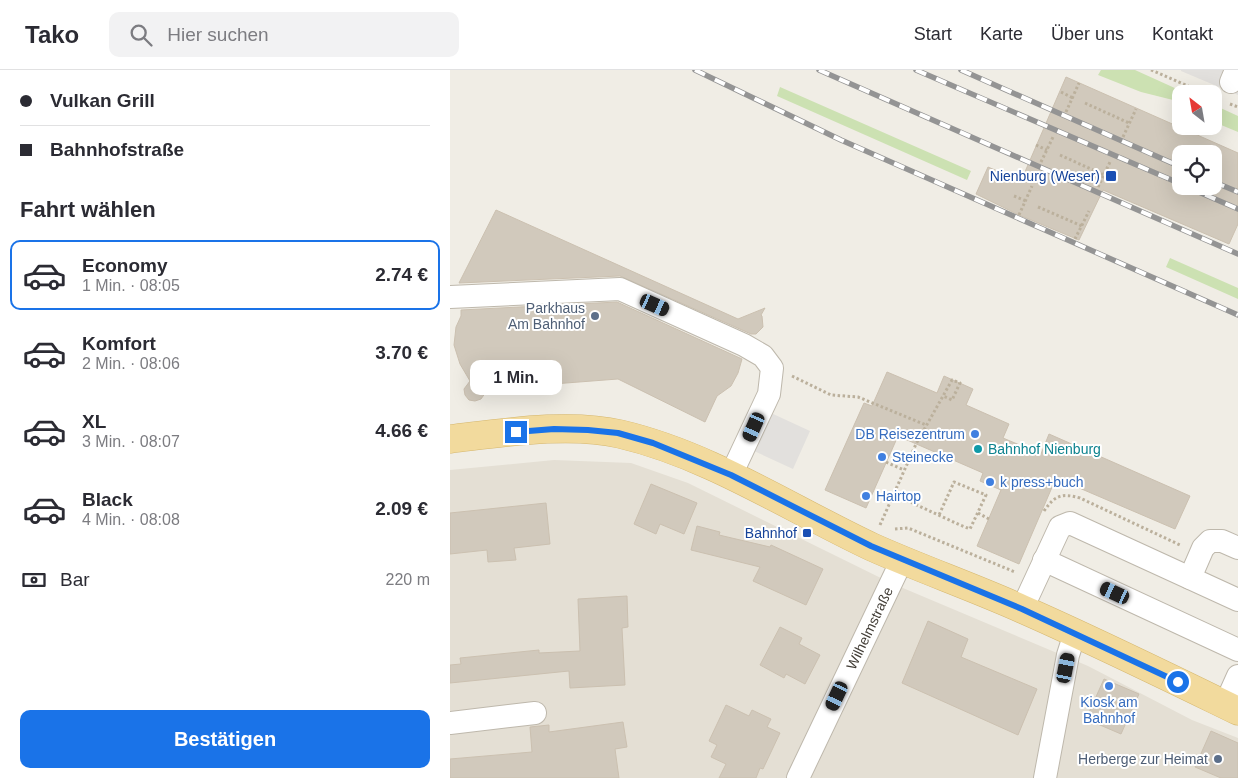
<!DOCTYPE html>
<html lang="de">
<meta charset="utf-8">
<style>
body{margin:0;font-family:Helvetica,sans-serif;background:#f2f2f3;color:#2b2b33;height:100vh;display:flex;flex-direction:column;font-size:19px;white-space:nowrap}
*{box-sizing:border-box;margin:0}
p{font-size:16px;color:#7c7c81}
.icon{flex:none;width:28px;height:28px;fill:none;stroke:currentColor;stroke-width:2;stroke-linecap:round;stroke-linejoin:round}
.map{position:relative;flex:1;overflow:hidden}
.details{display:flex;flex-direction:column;background:#fff;width:450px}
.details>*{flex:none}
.banner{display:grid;align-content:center;height:110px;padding:0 20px;background:#fff}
.needle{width:32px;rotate:329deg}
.tools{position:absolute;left:722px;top:15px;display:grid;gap:10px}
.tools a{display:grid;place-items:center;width:50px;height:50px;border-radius:10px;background:#fff;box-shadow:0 5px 20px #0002;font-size:25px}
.end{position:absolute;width:22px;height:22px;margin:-11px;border:6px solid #1a73e8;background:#fff;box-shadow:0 0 0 2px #fff}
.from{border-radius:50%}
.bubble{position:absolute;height:35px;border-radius:10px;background:#fff;box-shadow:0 5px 20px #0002;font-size:16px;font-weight:700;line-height:35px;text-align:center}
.car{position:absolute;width:15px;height:30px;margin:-15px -8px;border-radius:6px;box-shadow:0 0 4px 1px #0007;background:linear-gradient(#222 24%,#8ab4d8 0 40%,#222 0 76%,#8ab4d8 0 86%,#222 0)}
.banner b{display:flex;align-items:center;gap:18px;height:48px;font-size:19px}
.banner b+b{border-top:1px solid #e1e1e2}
.banner i{width:12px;height:12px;background:#2b2b33}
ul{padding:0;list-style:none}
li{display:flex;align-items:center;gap:15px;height:70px;margin:0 10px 8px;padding:0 10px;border:2px solid transparent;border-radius:10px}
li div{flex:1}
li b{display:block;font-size:19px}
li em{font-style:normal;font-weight:700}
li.selected{border-color:#1a73e8}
li>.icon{width:45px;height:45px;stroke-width:1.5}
h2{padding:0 20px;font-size:22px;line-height:60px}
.pay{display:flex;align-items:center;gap:12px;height:55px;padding:0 20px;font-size:19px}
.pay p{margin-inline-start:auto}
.primary-button{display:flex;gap:10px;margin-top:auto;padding:10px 20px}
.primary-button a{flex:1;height:58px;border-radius:10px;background:#1a73e8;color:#fff;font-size:20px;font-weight:700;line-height:58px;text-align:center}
header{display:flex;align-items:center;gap:30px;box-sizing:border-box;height:70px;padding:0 25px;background:#fff;border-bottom:1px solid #e1e1e2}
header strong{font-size:24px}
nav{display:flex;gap:28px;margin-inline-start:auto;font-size:18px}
.search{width:350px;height:45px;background:#f2f2f3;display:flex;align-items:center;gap:12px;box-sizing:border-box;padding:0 18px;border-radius:10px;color:#7c7c81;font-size:19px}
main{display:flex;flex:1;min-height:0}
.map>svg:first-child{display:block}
.residential{fill:#e4dfd4}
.green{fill:#cce1b2}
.parking{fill:#e2e0dd}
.building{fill:#d1c9bc;stroke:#cbc0b0;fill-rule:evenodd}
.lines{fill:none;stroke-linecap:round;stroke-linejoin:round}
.minor-casing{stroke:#beb8ac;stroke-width:24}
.major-casing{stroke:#d5b76f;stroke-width:29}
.path{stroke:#bbb09c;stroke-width:3;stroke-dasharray:2.5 2.5;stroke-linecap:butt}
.minor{stroke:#fff;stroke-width:22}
.major{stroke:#f2da9d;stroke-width:28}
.rail-casing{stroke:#949494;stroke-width:5.5}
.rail{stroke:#fff;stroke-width:4;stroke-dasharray:11;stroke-linecap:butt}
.route{stroke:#1a73e8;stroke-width:6}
.transit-dot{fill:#1a4fb4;stroke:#fff;stroke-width:2}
.service-dot{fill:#5c6f8a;stroke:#fff;stroke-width:2}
.shop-dot{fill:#3f7fe0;stroke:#fff;stroke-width:2}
.culture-dot{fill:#0f9aa8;stroke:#fff;stroke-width:2}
.labels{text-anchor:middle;stroke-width:4;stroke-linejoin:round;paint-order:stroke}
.transit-label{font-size:14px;fill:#164399;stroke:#fff;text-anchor:end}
.service-label{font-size:14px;fill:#4e5e75;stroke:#fff;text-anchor:end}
.shop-label{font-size:14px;fill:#366cbe;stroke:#fff;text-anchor:start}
.culture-label{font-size:14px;fill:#0d838f;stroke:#fff;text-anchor:start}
.street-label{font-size:14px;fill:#423d36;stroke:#fff}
</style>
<header>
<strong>Tako</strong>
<div class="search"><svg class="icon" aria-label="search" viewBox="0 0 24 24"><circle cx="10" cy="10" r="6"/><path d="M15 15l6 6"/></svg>Hier suchen</div>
<nav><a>Start</a><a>Karte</a><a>Über uns</a><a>Kontakt</a></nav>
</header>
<main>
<section class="details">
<div class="banner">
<b><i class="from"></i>Vulkan Grill</b>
<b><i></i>Bahnhofstraße</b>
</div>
<h2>Fahrt wählen</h2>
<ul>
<li class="selected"><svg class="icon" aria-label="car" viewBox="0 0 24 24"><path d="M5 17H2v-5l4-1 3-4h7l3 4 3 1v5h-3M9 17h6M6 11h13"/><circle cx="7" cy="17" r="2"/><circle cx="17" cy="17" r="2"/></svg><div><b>Economy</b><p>1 Min. · 08:05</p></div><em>2.74 €</em></li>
<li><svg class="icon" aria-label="car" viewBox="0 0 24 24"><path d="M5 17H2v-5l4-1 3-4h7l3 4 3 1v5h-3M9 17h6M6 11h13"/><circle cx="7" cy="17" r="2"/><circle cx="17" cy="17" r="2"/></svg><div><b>Komfort</b><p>2 Min. · 08:06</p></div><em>3.70 €</em></li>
<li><svg class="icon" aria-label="car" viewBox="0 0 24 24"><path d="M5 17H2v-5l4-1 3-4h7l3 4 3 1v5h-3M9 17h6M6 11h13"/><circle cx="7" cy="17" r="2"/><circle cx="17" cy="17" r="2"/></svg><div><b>XL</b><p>3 Min. · 08:07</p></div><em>4.66 €</em></li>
<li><svg class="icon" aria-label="car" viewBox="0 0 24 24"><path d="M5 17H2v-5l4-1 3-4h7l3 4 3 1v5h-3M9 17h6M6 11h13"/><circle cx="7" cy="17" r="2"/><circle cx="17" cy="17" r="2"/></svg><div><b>Black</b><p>4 Min. · 08:08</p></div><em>2.09 €</em></li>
</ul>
<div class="pay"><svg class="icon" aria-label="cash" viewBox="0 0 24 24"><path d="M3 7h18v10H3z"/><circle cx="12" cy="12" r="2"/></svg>Bar<p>220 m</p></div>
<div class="primary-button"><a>Bestätigen</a></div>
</section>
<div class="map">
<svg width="788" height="708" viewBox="0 0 788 708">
<rect width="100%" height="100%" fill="#f0ede5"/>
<path class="residential" d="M104,390L181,393L238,413L441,513L638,596L742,650L788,668V708H0V400Z"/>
<path class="green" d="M651,0H685L738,24H731V32L691,22L648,5Z
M330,17L521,101L517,110L327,26Z
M764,35L788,46V62L764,52Z
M720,188L788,218V229L716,197Z"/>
<path class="parking" d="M731,0H788V25L731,1Z
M321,343L360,361L343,399L304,381Z"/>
<path class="building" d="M616,7L788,83V154L779,174L653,120L629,170L569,145L526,124L538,97L571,111ZM731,84H764V116H731Z
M46,140L288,249L315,238L311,245L312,246L313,257L306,264H301L170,206L9,213Z
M167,232L292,289L288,303L281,316L267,326L255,352L168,309L38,319L31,329L25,331L19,330L15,325L14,319L20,311L10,294L4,275L6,257L11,246V240Z
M437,302L487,323L494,306L523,319L516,335L559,354L553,368L591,384L599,364L740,426L725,459L606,408L569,494L527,476L551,420L530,411L533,403L448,366L416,438L375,420L414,333L422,336Z
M201,414L247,433L234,464L210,454L206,464L184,454Z
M96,433L100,474L64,478L66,490L38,492L37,480L0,484V443Z
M247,456L270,462L269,465L320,477L321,475L373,499L356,535L303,511L310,497L241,480Z
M177,526L178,557L172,558L175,615L120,618L119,601L0,613V595L11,594L10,588L89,580V583L130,581L128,529Z
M478,551L518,569L511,587L587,619L568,665L452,613Z
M330,557L352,568L349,574L370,585L355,614L336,604L334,608L310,595Z
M654,609L689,624L671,664L636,649Z
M276,635L299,646L302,640L321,649L317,657L330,663L313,699L310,698L306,708H269L276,694L261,687L267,675L259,671Z
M173,652L177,677L165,679L169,708H0V689L82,682L80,657L99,655V662Z
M761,661L788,673V708H771L745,697Z"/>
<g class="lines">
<defs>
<g id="minor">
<path d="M781,12L786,0"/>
<path d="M0,227L170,219L294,275L313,286L322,298L319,324L281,405"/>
<path d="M594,490L788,580"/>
<path d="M740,508L753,478L760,471H772L788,478"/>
<path d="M572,539L610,457L620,453L788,530"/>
<path d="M775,635L788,606"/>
<path d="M0,653L85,643"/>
<path id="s1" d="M348,708L452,490"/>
<path d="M595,708L618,585L625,563"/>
</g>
<path id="major" d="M0,369C52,363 119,352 170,364C260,385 339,438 422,477C471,499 523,517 572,539C645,571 716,606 788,641"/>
</defs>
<use href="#minor" class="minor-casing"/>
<use href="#major" class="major-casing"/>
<path class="path" d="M701,0L756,24
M611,22L623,28
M635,33L679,53
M780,34L788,37
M616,42L629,13
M673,67L686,39
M586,75L597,80
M610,85L654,105
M591,92L604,65
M648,117L661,90
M564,126L576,131
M588,137L632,156
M569,145L582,116
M625,169L639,141
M342,306L381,325L408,327L476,355
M436,392L454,400
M443,424L510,455L520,459L536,425L504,412L489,445
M594,441C605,425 612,423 630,428L730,475
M528,443L539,449
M430,455L466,374L502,310L510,313L502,330L493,326
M445,459L458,458L565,502"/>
<use href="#minor" class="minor"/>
<use href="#major" class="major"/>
<defs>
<path id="rail" d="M245,0L391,70L788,245
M369,0L788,184
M466,0L731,114
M511,0L731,97
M764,112L788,122
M735,116L788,139"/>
</defs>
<use href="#rail" class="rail-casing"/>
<use href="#rail" class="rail"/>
</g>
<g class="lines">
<path class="route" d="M66,362L104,359L138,360L168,363L203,373L281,405L421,476L572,539L728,612"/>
</g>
<g class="transit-dot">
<rect x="655" y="100" width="12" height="12" rx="2.5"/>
<rect x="352" y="458" width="10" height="10" rx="2.5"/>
</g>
<g class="service-dot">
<circle cx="145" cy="246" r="5"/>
<circle cx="768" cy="689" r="5"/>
</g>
<g class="shop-dot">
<circle cx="525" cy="364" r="5"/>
<circle cx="432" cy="387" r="5"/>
<circle cx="540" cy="412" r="5"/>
<circle cx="416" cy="426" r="5"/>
<circle cx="659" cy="616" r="5"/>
</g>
<circle class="culture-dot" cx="528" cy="379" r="5"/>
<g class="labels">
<g class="transit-label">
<text x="650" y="111">Nienburg (Weser)</text>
<text x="347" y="468">Bahnhof</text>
</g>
<g class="service-label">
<text x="135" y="243">Parkhaus<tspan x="135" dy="16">Am Bahnhof</tspan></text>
<text x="758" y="694">Herberge zur Heimat</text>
</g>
<g class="shop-label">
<text x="515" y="369" text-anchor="end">DB Reisezentrum</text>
<text x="442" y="392">Steinecke</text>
<text x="550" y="417">k press+buch</text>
<text x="426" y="431">Hairtop</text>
<text x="659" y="637" text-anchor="middle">Kiosk am<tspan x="659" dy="16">Bahnhof</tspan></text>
</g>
<g class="culture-label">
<text x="538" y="384">Bahnhof Nienburg</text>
</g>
<g class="street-label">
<text dy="5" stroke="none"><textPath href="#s1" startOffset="166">Wilhelmstraße</textPath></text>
</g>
</g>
</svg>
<div class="tools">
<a><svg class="needle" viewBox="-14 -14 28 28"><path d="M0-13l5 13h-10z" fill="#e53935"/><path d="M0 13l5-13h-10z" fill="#7c7c81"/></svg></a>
<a><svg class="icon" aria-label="locate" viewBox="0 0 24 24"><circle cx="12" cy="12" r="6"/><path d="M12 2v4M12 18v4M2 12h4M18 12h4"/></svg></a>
</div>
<i class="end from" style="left:728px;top:612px"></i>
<i class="end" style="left:66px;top:362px"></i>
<div class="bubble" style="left:20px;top:290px;width:92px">1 Min.</div>
<i class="car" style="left:205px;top:235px;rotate:114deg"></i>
<i class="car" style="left:304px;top:357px;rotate:204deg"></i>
<i class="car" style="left:665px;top:523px;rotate:295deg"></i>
<i class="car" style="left:616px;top:598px;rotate:11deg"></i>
<i class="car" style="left:387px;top:626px;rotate:205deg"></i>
</div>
</main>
